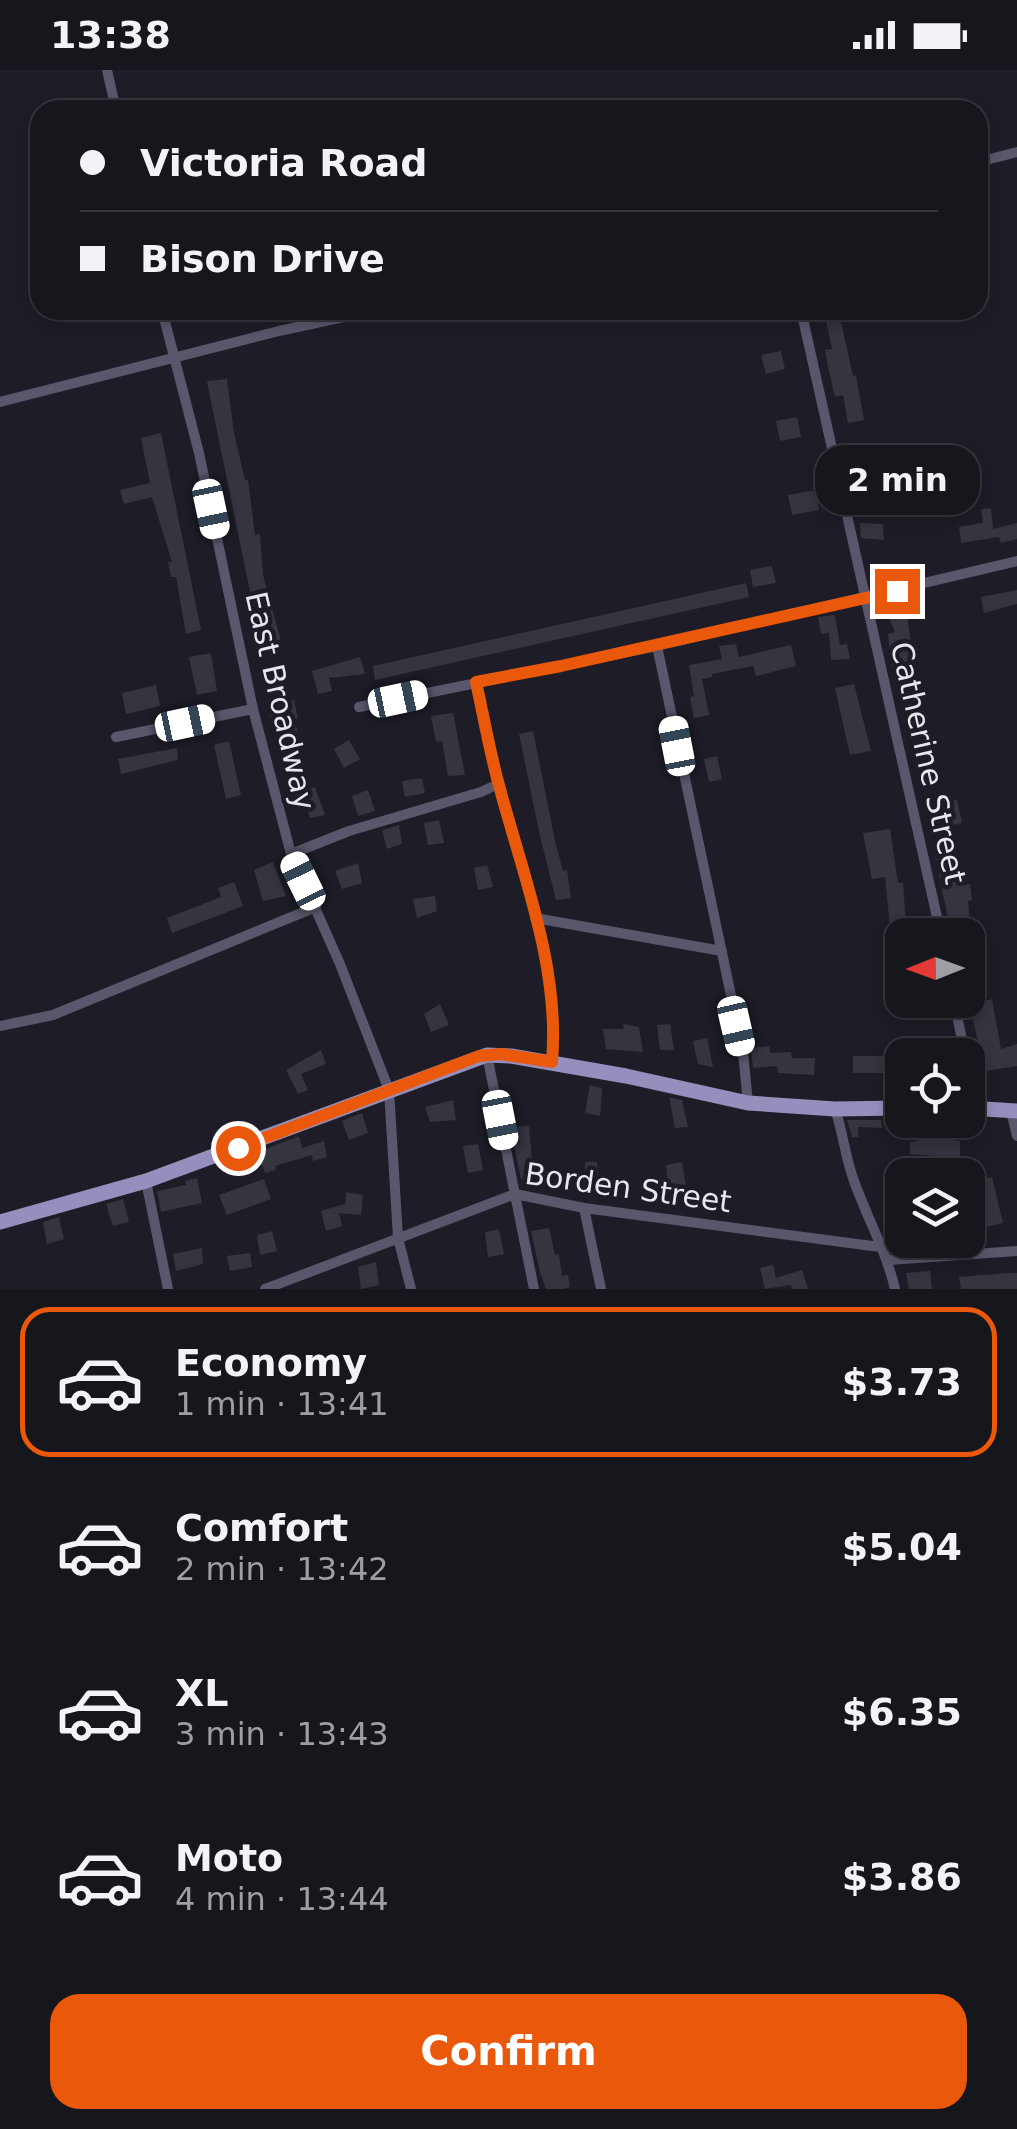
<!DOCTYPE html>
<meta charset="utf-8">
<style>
body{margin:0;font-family:"DejaVu Sans",sans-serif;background:#23232a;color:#f1f3f6;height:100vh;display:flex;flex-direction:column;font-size:38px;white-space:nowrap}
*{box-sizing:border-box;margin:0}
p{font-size:32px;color:#9e9fa4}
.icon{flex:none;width:55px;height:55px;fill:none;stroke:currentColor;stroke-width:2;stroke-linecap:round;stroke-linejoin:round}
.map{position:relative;height:1219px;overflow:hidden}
.drawer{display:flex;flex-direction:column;background:#16161d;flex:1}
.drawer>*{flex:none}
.top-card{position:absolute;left:30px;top:30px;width:958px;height:220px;border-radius:30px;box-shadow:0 5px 15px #0003,0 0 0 2px #35353b;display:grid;align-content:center;height:220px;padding:0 50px;background:#16161d}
.needle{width:65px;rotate:269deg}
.fabs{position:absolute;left:885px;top:848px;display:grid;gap:20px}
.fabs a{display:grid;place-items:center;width:100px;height:100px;border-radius:20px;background:#16161d;box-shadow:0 5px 15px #0003,0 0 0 2px #35353b;font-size:50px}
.end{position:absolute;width:45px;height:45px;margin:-22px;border:12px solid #ea580c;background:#fff;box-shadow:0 0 0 5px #fff}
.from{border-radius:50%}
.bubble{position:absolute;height:70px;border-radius:30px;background:#16161d;box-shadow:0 5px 15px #0003,0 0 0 2px #35353b;font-size:32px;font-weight:700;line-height:70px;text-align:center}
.car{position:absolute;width:30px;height:60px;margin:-30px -15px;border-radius:12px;box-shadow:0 0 8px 2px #0007;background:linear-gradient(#fff 24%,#345 0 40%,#fff 0 76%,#345 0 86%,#fff 0)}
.top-card b{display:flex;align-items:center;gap:35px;height:95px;font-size:38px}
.top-card b+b{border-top:2px solid #35353b}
.top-card i{width:25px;height:25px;background:#f1f3f6}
ul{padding:18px 0 0;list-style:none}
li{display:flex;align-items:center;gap:30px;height:150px;margin:0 20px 15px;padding:0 30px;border:5px solid transparent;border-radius:30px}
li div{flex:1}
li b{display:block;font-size:38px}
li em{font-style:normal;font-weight:700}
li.on{border-color:#ea580c}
li>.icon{width:90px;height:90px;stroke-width:1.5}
.button{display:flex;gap:20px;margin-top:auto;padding:20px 50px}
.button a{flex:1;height:115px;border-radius:30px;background:#ea580c;color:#fff;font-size:40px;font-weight:700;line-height:115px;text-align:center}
.status{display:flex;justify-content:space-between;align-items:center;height:70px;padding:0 50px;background:#16161d;direction:ltr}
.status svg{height:28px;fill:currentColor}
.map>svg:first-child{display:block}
.building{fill:#35343f}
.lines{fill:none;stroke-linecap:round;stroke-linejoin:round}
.minor{stroke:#59576c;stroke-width:10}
.primary{stroke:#948fbc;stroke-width:15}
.route{stroke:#ea580c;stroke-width:12}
.labels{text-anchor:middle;stroke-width:9;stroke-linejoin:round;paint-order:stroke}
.street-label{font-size:30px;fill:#e8e7ee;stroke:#1e1d27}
</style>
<div class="status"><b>13:38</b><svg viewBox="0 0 49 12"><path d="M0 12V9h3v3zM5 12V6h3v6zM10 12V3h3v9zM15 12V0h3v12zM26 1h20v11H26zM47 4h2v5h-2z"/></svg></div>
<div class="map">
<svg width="1017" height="1219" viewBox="0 0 1017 1219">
<rect width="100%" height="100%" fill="#1e1d27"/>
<path class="building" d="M840,247L853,306L856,305L864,350L848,353L843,325L835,327L828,297L825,280L832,279L826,250Z
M781,281L785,299L766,304L761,285Z
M227,309L234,363L245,410H248L255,465L260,464L263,505L282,575L262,580L209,322L207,311Z
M797,347L801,367L780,371L776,351Z
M161,363L201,560L186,564L176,507H171L168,492H172L152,427L124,434L120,420L150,413L141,368Z
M875,384L880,408L864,411L860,387Z
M816,420L819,440L792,445L788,425Z
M991,438L993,459L1017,453V469L1001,473L999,467L961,473L959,457L983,453L981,439Z
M860,453L883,454L884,470L861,468Z
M772,496L776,513L753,517L750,500Z
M746,513L749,527L375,610L373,596Z
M1017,520V534L984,543L981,527Z
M906,535L911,575L907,576L915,618L920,617L924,639L906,643L901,609L895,610L891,593L888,564L895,562L886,541Z
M835,545L840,575L847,574L850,589L831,590L829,563L821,564L818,547Z
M736,574L739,587L791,575L796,596L756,606L753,596L712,604V607L702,609L709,645L694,648L690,627L694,626L689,595L722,589L719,576Z
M211,583L217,621L197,625L189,587Z
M360,587L365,604L329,608L332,621L318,624L312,601Z
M854,614L871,681L850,685L835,618Z
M156,615L160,636L126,644L122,623Z
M294,630L298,648L294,649L303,680L289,685L280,652L272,654L269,638Z
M453,643L465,705L448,706L442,671L436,672L431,646Z
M533,661L555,771L563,801L567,800L571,828L556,830L540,766L519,664Z
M349,670L360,689L344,698L334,679Z
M229,671L241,725L226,729L214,675Z
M177,678L178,690L121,704L118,689Z
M717,686L722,709L709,712L704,689Z
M422,708L425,723L405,727L402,711Z
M315,717L325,745L310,748L301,721Z
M368,720L375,741L358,746L352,726Z
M957,730L962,753L944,757L939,734Z
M439,750L444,773L428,775L424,753Z
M399,755L402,774L387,779L382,760Z
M890,759L898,813L903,812L906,855L890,857L885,807L872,809L863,763Z
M953,785L960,816L970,814L972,830L968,831L970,855L950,859L936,789Z
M273,792L286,826L263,831L254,800Z
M358,793L362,813L342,819L335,801Z
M487,795L493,817L478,820L474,798Z
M234,812L243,836L172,863L167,848L221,827L218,818Z
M435,826L437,841L417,848L413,829Z
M976,884L978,901L974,902L982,932L992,929L1001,979L1017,974V996L985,1001L968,929V885Z
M440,934L449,955L431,962L424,944Z
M623,954L639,957L643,982L606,979L603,959H624Z
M670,954L674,980H660L657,955Z
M707,968L713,997L698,994L693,971Z
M769,976L770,983L791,982L792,988H815L814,1005L778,1003L777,996L753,998L751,978Z
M321,980L326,994L301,1004L308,1020L298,1024L286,1000Z
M853,986H886V1003H853Z
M590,1015L602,1018L600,1046L585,1043Z
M669,1027L682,1030L688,1057L675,1058Z
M453,1030L456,1050L430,1052L425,1037Z
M362,1043L368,1063L349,1070L342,1051Z
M847,1050H881L882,1058L858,1057V1067H852Z
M529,1056L532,1090H535L537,1107L521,1109L510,1057Z
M917,1065L960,1071V1088L910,1084V1072L917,1071Z
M299,1066L302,1078L324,1071L327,1087L313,1091L312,1085L275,1096L276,1100L265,1103L258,1082Z
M478,1074L483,1100L468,1103L463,1076Z
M585,1092H597L600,1119L585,1117Z
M682,1092L686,1116H668L666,1095Z
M902,1105V1168H898L887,1109Z
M992,1107L1003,1153L986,1157L977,1111Z
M197,1108L202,1133L161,1142L157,1121L186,1115L185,1111Z
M264,1109L271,1129L227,1145L219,1125Z
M346,1122L363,1125L361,1145L339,1143L342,1156L326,1161L321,1141L345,1134Z
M123,1129L129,1152L113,1156L106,1134Z
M59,1147L64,1169L47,1174L43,1152Z
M549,1158L555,1185L559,1184L562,1206L568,1205L570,1217L563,1219H546L540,1202L531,1161Z
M499,1159L504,1184L488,1187L485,1162Z
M272,1161L277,1181L260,1185L257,1165Z
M202,1178L203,1194L176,1201L173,1184Z
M250,1183L252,1197L230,1201L227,1186Z
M376,1192L379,1215L361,1219L358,1197Z
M773,1195L776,1208L802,1200L808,1219H792L791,1215L765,1219L760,1198Z
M930,1201L932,1219H909L906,1203Z
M1007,1203H1017V1219H961L959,1207Z"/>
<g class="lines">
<path class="minor" d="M107,0L116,40
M978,92L1017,82
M162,240L199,383L253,639L291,784L340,894L389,1020L398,1168L411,1219
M801,240L941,865
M0,332L279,261L376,240
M657,576L743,982L748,1033
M476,612C485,653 493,694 504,734C528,819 559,903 552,993
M359,637L657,576L1017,491
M116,667L253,639
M291,784L349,761L481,722L498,714
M535,848L722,881
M954,930L965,985
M0,956L53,945L316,837
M487,985L534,1219
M835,1039C843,1062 845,1086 853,1108C866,1146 886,1180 895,1219
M1011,1041L1017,1066
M146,1111L168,1219
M584,1138L601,1219
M889,1190L1017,1181
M265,1219L515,1124L584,1138L880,1177"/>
<path class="primary" d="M968,1038L1017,1041
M0,1152L146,1111L487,985L511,986L626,1006L748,1033L835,1039L902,1038"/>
</g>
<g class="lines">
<path class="route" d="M238,1078L479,986L501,984L552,992C560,898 524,809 500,719C490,684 484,648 476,612L561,596L897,521"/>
</g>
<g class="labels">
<g class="street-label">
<text transform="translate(280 631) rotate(77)" y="10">East Broadway</text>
<text transform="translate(928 693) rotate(77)" y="10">Catherine Street</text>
<text transform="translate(628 1118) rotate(8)" y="10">Borden Street</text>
</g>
</g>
</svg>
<div class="fabs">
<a><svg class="needle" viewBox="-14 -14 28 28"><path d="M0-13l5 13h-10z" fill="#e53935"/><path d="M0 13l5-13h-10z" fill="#9e9fa4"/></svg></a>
<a><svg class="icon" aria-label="locate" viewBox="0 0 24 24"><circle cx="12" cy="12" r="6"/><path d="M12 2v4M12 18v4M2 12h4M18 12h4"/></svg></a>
<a><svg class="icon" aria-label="layers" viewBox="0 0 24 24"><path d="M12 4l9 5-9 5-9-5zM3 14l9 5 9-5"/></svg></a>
</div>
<i class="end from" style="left:238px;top:1078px"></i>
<i class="end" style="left:897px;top:521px"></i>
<div class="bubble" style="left:815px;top:375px;width:165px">2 min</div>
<i class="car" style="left:211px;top:439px;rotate:168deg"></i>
<i class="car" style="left:398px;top:629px;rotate:78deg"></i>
<i class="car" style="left:185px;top:653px;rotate:78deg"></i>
<i class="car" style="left:677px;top:676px;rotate:349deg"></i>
<i class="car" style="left:303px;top:811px;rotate:334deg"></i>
<i class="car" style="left:736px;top:956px;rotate:167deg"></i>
<i class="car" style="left:500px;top:1050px;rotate:169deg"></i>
<div class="top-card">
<b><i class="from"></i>Victoria Road</b>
<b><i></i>Bison Drive</b>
</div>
</div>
<section class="drawer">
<ul>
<li class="on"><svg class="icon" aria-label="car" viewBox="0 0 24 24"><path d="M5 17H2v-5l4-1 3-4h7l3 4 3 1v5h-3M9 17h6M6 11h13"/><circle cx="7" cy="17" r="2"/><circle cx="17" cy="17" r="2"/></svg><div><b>Economy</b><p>1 min · 13:41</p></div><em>$3.73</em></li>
<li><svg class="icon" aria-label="car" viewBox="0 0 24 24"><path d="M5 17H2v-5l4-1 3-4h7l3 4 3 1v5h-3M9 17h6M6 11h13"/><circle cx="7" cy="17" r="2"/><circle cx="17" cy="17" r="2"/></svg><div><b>Comfort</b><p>2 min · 13:42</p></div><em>$5.04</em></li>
<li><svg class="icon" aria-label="car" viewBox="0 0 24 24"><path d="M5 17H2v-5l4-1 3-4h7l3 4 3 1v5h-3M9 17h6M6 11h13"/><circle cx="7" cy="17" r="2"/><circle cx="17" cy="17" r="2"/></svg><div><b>XL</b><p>3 min · 13:43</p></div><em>$6.35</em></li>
<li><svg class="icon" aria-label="car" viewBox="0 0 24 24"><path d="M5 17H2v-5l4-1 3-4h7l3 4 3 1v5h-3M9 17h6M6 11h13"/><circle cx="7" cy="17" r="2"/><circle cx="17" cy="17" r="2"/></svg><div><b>Moto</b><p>4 min · 13:44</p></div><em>$3.86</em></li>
</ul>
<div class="button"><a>Confirm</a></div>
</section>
